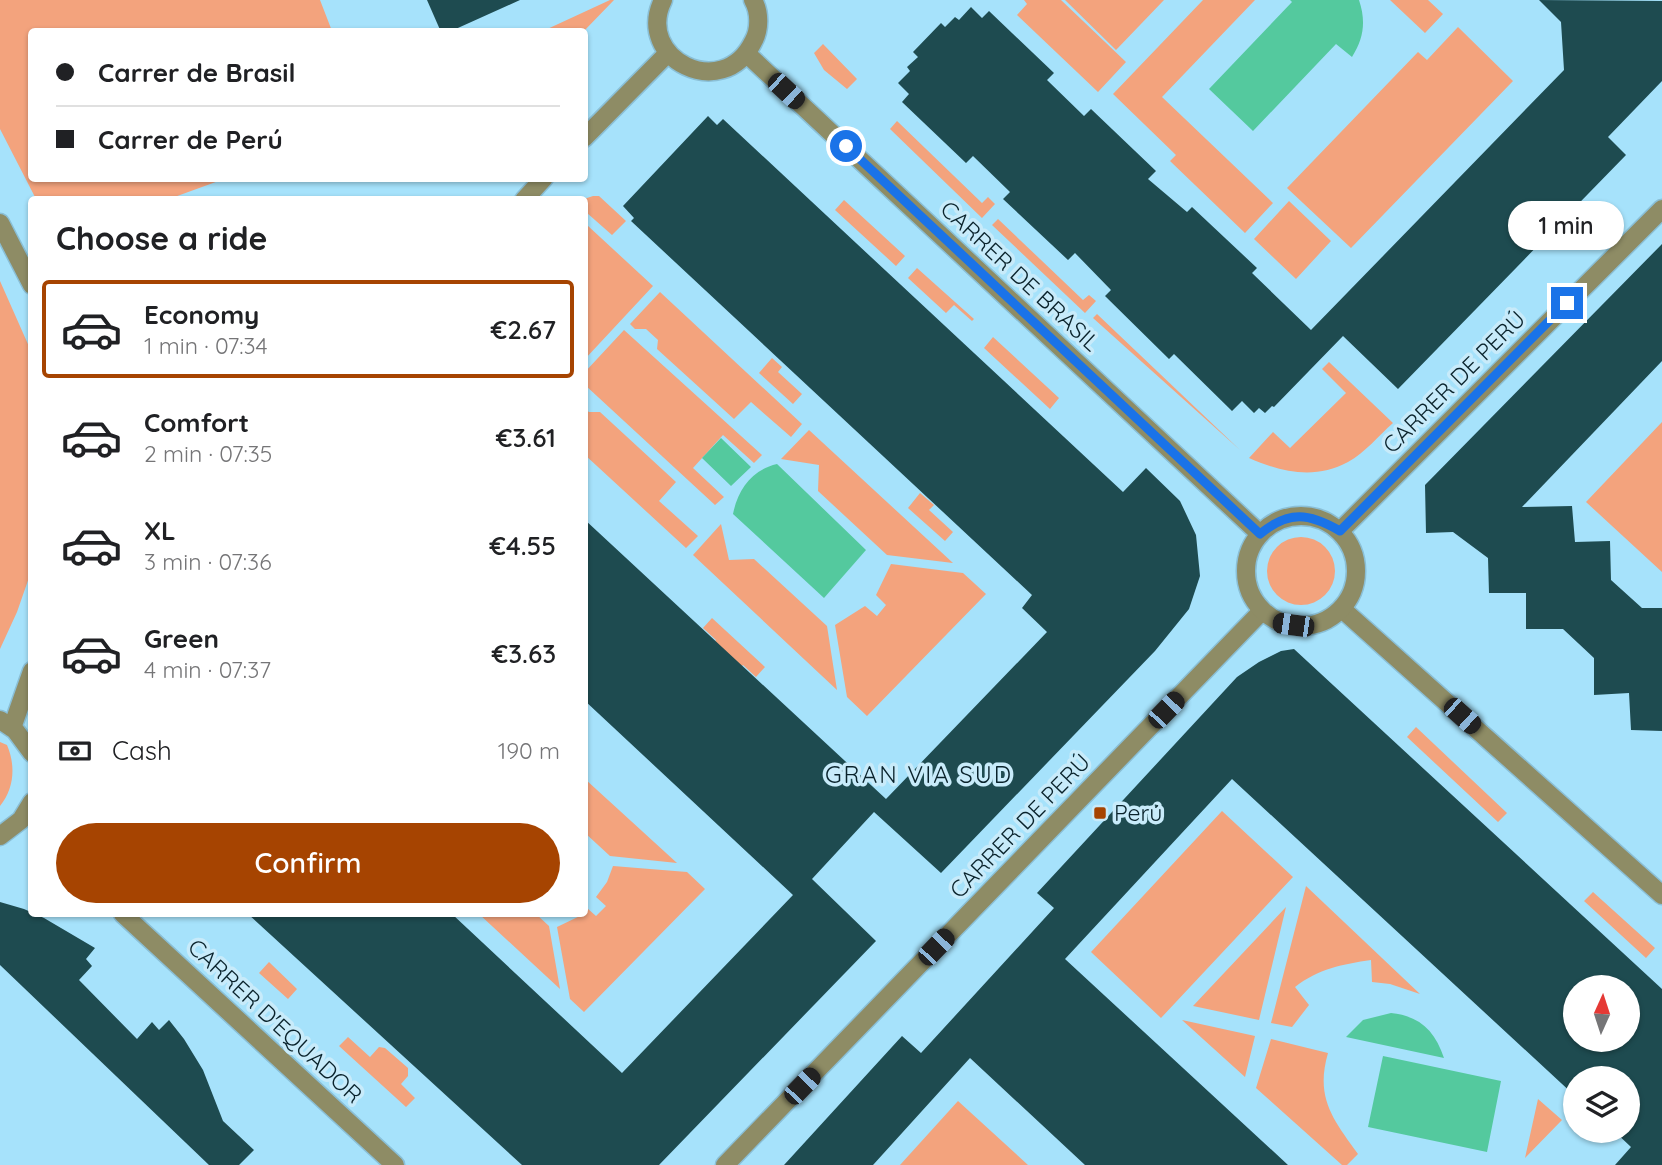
<!DOCTYPE html>
<meta charset="utf-8">
<style>
body{margin:0;font-family:Quicksand,sans-serif;background:#f6f6f6;color:#202124;height:100vh;display:flex;flex-direction:column;font-size:26px;white-space:nowrap}
*{box-sizing:border-box;margin:0}
p{font-size:23px;color:#757577}
.icon{flex:none;width:38px;height:38px;fill:none;stroke:currentColor;stroke-width:2;stroke-linecap:round;stroke-linejoin:round}
.map{position:relative;flex:1;overflow:hidden}
.details{position:absolute;left:28px;top:196px;width:560px;height:721px;display:flex;flex-direction:column;background:#fff;border-radius:7px;box-shadow:0 2px 5px #0004}
.details>*{flex:none}
.hud{position:absolute;left:28px;top:28px;width:560px;height:154px;border-radius:7px;box-shadow:0 2px 5px #0004;display:grid;align-content:center;height:154px;padding:0 28px;background:#fff}
.needle{width:46px;rotate:3deg}
.fabs{position:absolute;left:1563px;top:975px;display:grid;gap:14px}
.fabs a{display:grid;place-items:center;width:77px;height:77px;border-radius:50%;background:#fff;box-shadow:0 2px 5px #0004;font-size:35px}
.end{position:absolute;width:32px;height:32px;margin:-16px;border:9px solid #1a73e8;background:#fff;box-shadow:0 0 0 4px #fff}
.from{border-radius:50%}
.bubble{position:absolute;height:49px;border-radius:24px;background:#fff;box-shadow:0 2px 5px #0004;font-size:23px;font-weight:600;line-height:49px;text-align:center}
.car{position:absolute;width:21px;height:42px;margin:-21px -10px;border-radius:9px;box-shadow:0 0 5px 2px #0007;background:linear-gradient(#222 24%,#8ab4d8 0 40%,#222 0 76%,#8ab4d8 0 86%,#222 0)}
.hud b{display:flex;align-items:center;gap:24px;height:66px;font-size:26px}
.hud b+b{border-top:2px solid #e0e0e0}
.hud i{width:18px;height:18px;background:#202124}
ul{padding:0;list-style:none}
li{display:flex;align-items:center;gap:21px;height:98px;margin:0 14px 10px;padding:0 14px;border:4px solid transparent;border-radius:7px}
li div{flex:1}
li b{display:block;font-size:26px}
li em{font-style:normal;font-weight:600}
li.on{border-color:#a64401}
li>.icon{width:63px;height:63px;stroke-width:1.5}
h2{padding:0 28px;font-size:32px;line-height:84px}
.pay{display:flex;align-items:center;gap:18px;height:77px;padding:0 28px;font-size:26px}
.pay p{margin-inline-start:auto}
.button{display:flex;gap:14px;margin-top:auto;padding:14px 28px}
.button a{flex:1;height:80px;border-radius:42px;background:#a64401;color:#fff;font-size:28px;font-weight:600;line-height:80px;text-align:center}
.map>svg:first-child{display:block}
.green{fill:#f3a37d}
.water{fill:#54c99e}
.building{fill:#1e4b50;fill-rule:evenodd}
.lines{fill:none;stroke-linecap:round;stroke-linejoin:round}
.minor-casing{stroke:#8abfd6;stroke-width:21}
.tertiary-casing{stroke:#8abfd6;stroke-width:21}
.minor{stroke:#8e8c65;stroke-width:18}
.tertiary{stroke:#8e8c65;stroke-width:18}
.route{stroke:#1a73e8;stroke-width:9}
.poi-dot{fill:#a64401;stroke:#c8ebfa;stroke-width:2.5}
.labels{text-anchor:middle;stroke-width:7;stroke-linejoin:round;paint-order:stroke}
.street-label{font-size:23px;fill:#09222b;stroke:#c8ebfa}
.poi-label{font-size:23px;fill:#09222b;stroke:#c8ebfa;text-anchor:start}
.neighbourhood-label{font-size:24px;letter-spacing:2px;fill:#09222b;stroke:#c8ebfa}
</style>
<div class="map">
<svg width="1662" height="1165" viewBox="0 0 1662 1165">
<rect width="100%" height="100%" fill="#a6e2fb"/>
<path class="green" d="M0,0H320L332,31L32,32V178L224,179L169,199H36L0,129Z
M610,0H614L584,31H543Z
M1024,0H1061L1126,62L1098,92L1017,15L1027,4Z
M1065,0H1164L1116,50Z
M1203,0H1255L1162,97L1273,203L1245,233L1170,161L1176,155L1113,94Z
M1390,0H1428L1443,14L1425,33Z
M1458,27L1513,81L1351,248L1287,188L1418,52L1427,60Z
M823,44L857,79L847,89L824,70L814,53Z
M897,121L982,203L988,197L995,204L982,218L890,129Z
M593,196H599L626,221L612,235L587,213L585,216L584,199Z
M844,200L905,256L896,266L835,210Z
M1289,201L1331,241L1296,279L1254,239Z
M998,219L1083,300L1089,295L1096,301L1085,313L992,225Z
M587,225L653,286L585,359L584,227Z
M917,268L974,319L972,321L954,305L946,313L908,278Z
M0,281L31,351L32,569L17,612L0,649Z
M660,292L802,424L791,437L751,402L734,419L657,349L658,340L646,329H635L630,324Z
M1097,314L1240,450L1093,318Z
M624,330L762,455L754,463L723,435L693,468L724,497L715,505L585,385L584,373Z
M993,337L1059,398L1050,409L984,348Z
M772,358L782,367L778,372L802,394L793,404L759,373Z
M1329,362L1393,423C1379,435 1365,453 1348,462C1315,480 1281,472 1249,458L1273,432L1290,448L1346,393L1322,369Z
M584,408L589,412H600L676,482L659,501L698,536L686,548L585,455Z
M1662,422V572L1586,502Z
M809,430L953,563L887,555L818,491L819,465L781,459Z
M920,493L934,505L929,510L953,532L945,541L908,508Z
M721,524L729,560L754,559L827,626L837,690L693,555Z
M1267 571a34 34 0 1 1 68 0a34 34 0 1 1-68 0Z
M891,564L963,573L986,594L867,716L847,697L835,625L865,606L877,616L886,605L876,595Z
M712,618L765,667L756,677L743,665L738,670L712,645L716,640L703,628Z
M1416,727L1507,813L1498,822L1407,737Z
M0,742L7,745C16,766 14,789 0,806Z
M584,779H585L677,863L610,856L585,833Z
M1222,811L1293,877L1161,1018L1091,952Z
M613,866L687,872L705,889L584,1012L570,999L557,927L584,914L587,908L596,916L606,906L596,897L607,882Z
M1306,886L1420,994L1390,984L1372,982L1371,960C1343,964 1318,969 1295,987L1309,1005L1292,1027L1271,1023Z
M1593,892L1655,948L1646,958L1584,901Z
M1286,907L1259,1020L1193,1006Z
M479,914H536L549,926L560,989Z
M269,962L297,989L288,999L259,973Z
M1182,1020L1255,1036L1245,1077Z
M348,1037L370,1057L379,1047L385,1048L408,1068V1076L401,1084L415,1098L406,1107L339,1046Z
M1271,1039L1328,1053C1315,1098 1333,1119 1358,1154L1347,1165H1342L1256,1088Z
M1538,1099L1562,1120L1525,1158Z
M958,1101L1028,1165H900Z"/>
<path class="water" d="M1290,0H1359C1366,21 1364,38 1352,57L1336,44L1253,131L1209,89L1292,2Z
M721,438L751,467L731,486L702,458Z
M777,464L866,550L824,598L733,514C738,489 752,470 777,464Z
M1391,1013C1420,1016 1435,1031 1444,1058L1346,1037L1363,1020Z
M1383,1056L1501,1081L1487,1152L1368,1127Z"/>
<path class="building" d="M427,0H520L449,32H441Z
M1539,0L1662,1V81L1608,137L1626,155L1398,389L1343,336L1274,407L1272,406L1265,413L1259,408L1254,413L1242,401L1232,411L1174,354L1169,359L1105,296L1111,290L1075,253L1068,260L1003,199L1010,192L973,156L966,163L902,102L909,94L898,83L910,71L907,67L918,57L913,52L941,23L945,27L955,17L959,20L971,7L982,18L989,11L1054,73L1047,80L1084,116L1091,109L1156,171L1148,179L1187,212L1192,207L1257,268L1252,273L1311,330L1564,70L1561,22Z
M708,116L717,125L723,119L1123,492L1146,468L1180,501L1196,535L1200,576L1189,609L1155,651L941,873L874,812L812,879L876,941L659,1165H522L248,914H452L622,1073L793,895L584,700V519L886,799L1047,632L1022,608L1032,595L631,221L634,218L623,206Z
M1662,244V361L1522,507L1572,506L1575,542L1610,541L1611,580L1642,608H1662V731L1631,730L1629,693L1594,695V658L1563,629H1526V593H1489L1488,558L1453,532L1426,533L1425,485Z
M1294,649L1662,989V1165H1615L1631,1147L1613,1130H1628V1078H1575V1096L1232,779L1065,959L1288,1165H1085L970,1058L873,1165H784L902,1036L921,1053L1054,908L1037,893L1237,677L1259,662L1281,651ZM1575,987H1628V1040H1575Z
M0,902L24,909L44,918L95,948L86,959L92,966L79,980L137,1039L152,1022L159,1030L169,1020L184,1039L203,1070L223,1121L254,1150L239,1165H209L0,965Z"/>
<g class="lines">
<defs>
<path id="minor" d="M1342,609L1662,895
M123,914L395,1165
M725,1165L1262,611"/>
<path id="tertiary" d="M663,0C634,59 723,103 753,42C760,30 760,12 753,0
M747,54L1260,534
M584,138L668,53
M524,200L544,178
M0,223L32,285
M1246 571a55 55 0 1 1 110 0a55 55 0 1 1-110 0Z
M1340,531L1662,209
M0,720L15,730L32,753
M12,728L32,671
M0,836L21,820L32,802"/>
</defs>
<use href="#minor" class="minor-casing"/>
<use href="#tertiary" class="tertiary-casing"/>
<use href="#minor" class="minor"/>
<use href="#tertiary" class="tertiary"/>
</g>
<g class="lines">
<path class="route" d="M846,146L1260,534C1289,510 1309,513 1340,531L1567,303"/>
</g>
<rect class="poi-dot" x="1093" y="806" width="14" height="14" rx="3.5"/>
<g class="labels">
<g class="street-label">
<text transform="translate(1020 276) rotate(43)" y="8">CARRER DE BRASIL</text>
<text transform="translate(1454 382) rotate(-45)" y="8">CARRER DE PERÚ</text>
<text transform="translate(1020 826) rotate(-46)" y="8">CARRER DE PERÚ</text>
<text transform="translate(275 1021) rotate(43)" y="8">CARRER D'EQUADOR</text>
</g>
<g class="poi-label">
<text x="1114" y="821">Perú</text>
</g>
<g class="neighbourhood-label">
<text x="919" y="783">GRAN VIA SUD</text>
</g>
</g>
</svg>
<div class="fabs">
<a><svg class="needle" viewBox="-14 -14 28 28"><path d="M0-13l5 13h-10z" fill="#e53935"/><path d="M0 13l5-13h-10z" fill="#757577"/></svg></a>
<a><svg class="icon" aria-label="layers" viewBox="0 0 24 24"><path d="M12 4l9 5-9 5-9-5zM3 14l9 5 9-5"/></svg></a>
</div>
<i class="end from" style="left:846px;top:146px"></i>
<i class="end" style="left:1567px;top:303px"></i>
<div class="bubble" style="left:1508px;top:201px;width:116px">1 min</div>
<i class="car" style="left:786px;top:91px;rotate:133deg"></i>
<i class="car" style="left:1293px;top:625px;rotate:278deg"></i>
<i class="car" style="left:1166px;top:710px;rotate:44deg"></i>
<i class="car" style="left:1462px;top:716px;rotate:132deg"></i>
<i class="car" style="left:936px;top:947px;rotate:44deg"></i>
<i class="car" style="left:802px;top:1086px;rotate:44deg"></i>
<div class="hud">
<b><i class="from"></i>Carrer de Brasil</b>
<b><i></i>Carrer de Perú</b>
</div>
<section class="details">
<h2>Choose a ride</h2>
<ul>
<li class="on"><svg class="icon" aria-label="car" viewBox="0 0 24 24"><path d="M5 17H2v-5l4-1 3-4h7l3 4 3 1v5h-3M9 17h6M6 11h13"/><circle cx="7" cy="17" r="2"/><circle cx="17" cy="17" r="2"/></svg><div><b>Economy</b><p>1 min · 07:34</p></div><em>€2.67</em></li>
<li><svg class="icon" aria-label="car" viewBox="0 0 24 24"><path d="M5 17H2v-5l4-1 3-4h7l3 4 3 1v5h-3M9 17h6M6 11h13"/><circle cx="7" cy="17" r="2"/><circle cx="17" cy="17" r="2"/></svg><div><b>Comfort</b><p>2 min · 07:35</p></div><em>€3.61</em></li>
<li><svg class="icon" aria-label="car" viewBox="0 0 24 24"><path d="M5 17H2v-5l4-1 3-4h7l3 4 3 1v5h-3M9 17h6M6 11h13"/><circle cx="7" cy="17" r="2"/><circle cx="17" cy="17" r="2"/></svg><div><b>XL</b><p>3 min · 07:36</p></div><em>€4.55</em></li>
<li><svg class="icon" aria-label="car" viewBox="0 0 24 24"><path d="M5 17H2v-5l4-1 3-4h7l3 4 3 1v5h-3M9 17h6M6 11h13"/><circle cx="7" cy="17" r="2"/><circle cx="17" cy="17" r="2"/></svg><div><b>Green</b><p>4 min · 07:37</p></div><em>€3.63</em></li>
</ul>
<div class="pay"><svg class="icon" aria-label="cash" viewBox="0 0 24 24"><path d="M3 7h18v10H3z"/><circle cx="12" cy="12" r="2"/></svg>Cash<p>190 m</p></div>
<div class="button"><a>Confirm</a></div>
</section>
</div>
